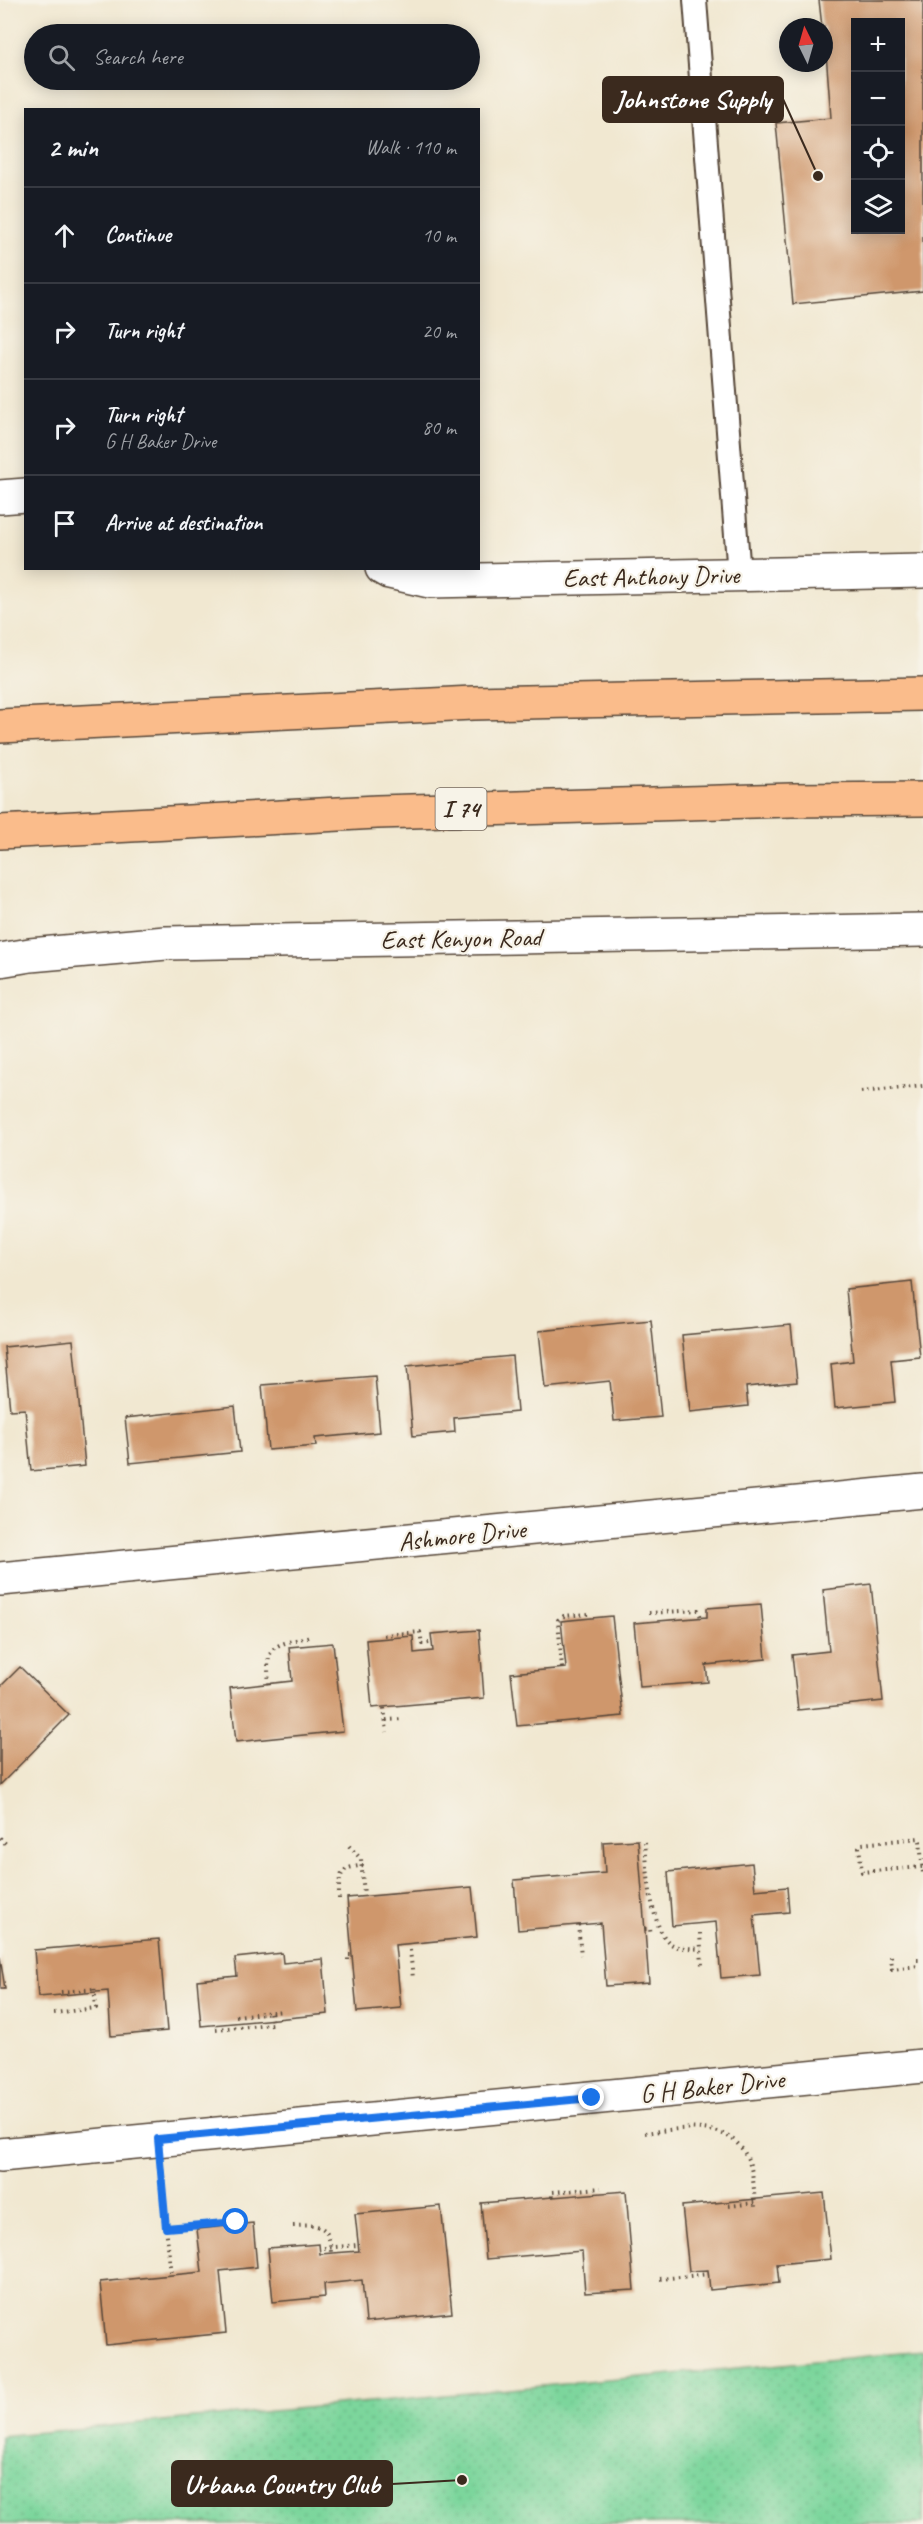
<!DOCTYPE html>
<meta charset="utf-8">
<style>
:root{--surface:#171b24;--page:#20242c;--text:#f1f3f6;--muted:#9ea1a6;--line:#363941}
body{margin:0;font-family:Caveat,sans-serif;background:var(--page);color:var(--text)}
.controls{position:absolute;right:18px;top:18px;display:grid;overflow:hidden;border-radius:0px;box-shadow:0 3px 15px #0003}
.controls button{width:54px;height:54px;display:grid;place-items:center;padding:0;border:0;border-bottom:2px solid var(--line);background:var(--surface);color:var(--text);font:30px sans-serif}
.compass{position:absolute;left:779px;top:18px;width:54px;height:54px;border-radius:50%;background:var(--surface);box-shadow:0 3px 15px #0003;rotate:355deg}
.stop{position:absolute;width:18px;height:18px;margin:-14px;border:4px solid #1a73e8;border-radius:50%;background:#fff}
.stop.end{background:#1a73e8;border-color:#fff;box-shadow:0 2px 6px #0008}
.list{margin:0;padding:0;list-style:none}
h2{display:flex;justify-content:space-between;align-items:center;height:78px;margin:0;padding:0 24px;font-size:26px}
h2 small{font-size:20px;font-weight:400;color:var(--muted)}
.list li{display:grid;grid-template-columns:39px 1fr auto;gap:18px;align-items:center;box-sizing:border-box;height:96px;padding:0 24px;border-top:2px solid var(--line)}
.list b{display:block;font-size:22px;white-space:nowrap}
.list p{margin:0;font-size:20px;white-space:nowrap;color:var(--muted)}
.list em{font-size:20px;font-style:normal;color:var(--muted)}
.icon{flex:none;width:33px;height:33px;fill:none;stroke:currentColor;stroke-width:2;stroke-linecap:round;stroke-linejoin:round}
.map{position:relative;flex:none;width:923px;height:2524px;overflow:hidden}
.search{position:absolute;background:var(--surface);box-shadow:0 3px 15px #0003;left:24px;top:24px;width:456px;height:66px;display:flex;align-items:center;gap:15px;box-sizing:border-box;padding:0 21px;border-radius:33px;color:var(--muted);font-size:22px}
.panel{position:absolute;background:var(--surface);box-shadow:0 3px 15px #0003;left:24px;top:108px;width:456px;height:462px;border-radius:0px}
.map>svg:first-child{display:block}
.grass{fill:url(#grass-dots);stroke:#5c805d;stroke-width:1.5}
.building{fill:#cf976c;fill-rule:evenodd}
.lines{fill:none;stroke-linecap:round;stroke-linejoin:round}
.service-casing{stroke:#564639;stroke-width:26}
.minor-casing{stroke:#564639;stroke-width:36}
.motorway-casing{stroke:#564639;stroke-width:36}
.path{stroke:#564639;stroke-width:4;stroke-dasharray:1.5 4.5;stroke-linecap:butt}
.service{stroke:#fff;stroke-width:22}
.minor{stroke:#fff;stroke-width:33}
.motorway{stroke:#fabc8b;stroke-width:33}
.route{stroke:#1a73e8;stroke-width:8}
.labels{text-anchor:middle;stroke-width:4.5;stroke-linejoin:round;paint-order:stroke}
.shield{fill:#f7f3e8;stroke:#73665b;stroke-width:1.5}
.shield-label{font-size:24px;font-weight:bold;fill:#3b2a1e}
.street-label{font-size:26px;fill:#3b2a1e;stroke:#f7f3e8}
.leader{fill:none;stroke:#3b2a1e;stroke-width:2}
.callout-dot{fill:#3b2a1e;stroke:#f7f3e8;stroke-width:2}
.callout{fill:#3b2a1e;stroke:#3b2a1e;stroke-width:2}
.callout-label{font-size:27px;text-anchor:middle;font-weight:bold;fill:#fff}
</style>
<div class="map">
<svg width="923" height="2524" viewBox="0 0 923 2524">
<defs>
<pattern id="grass-dots" width="8" height="8" patternUnits="userSpaceOnUse" patternTransform="scale(1.5)"><rect width="8" height="8" fill="#7cd69c"/><path d="M2 2h.1M6 6h.1" fill="none" stroke="#6cb886" stroke-width="1.8" stroke-linecap="round"/></pattern>
</defs>
<rect width="100%" height="100%" fill="#f7f3e8"/>
<filter id="ink" filterUnits="userSpaceOnUse"><feTurbulence type="fractalNoise" baseFrequency=".0167" numOctaves="2"/><feDisplacementMap in="SourceGraphic" scale="12" xChannelSelector="R" yChannelSelector="G"/><feConvolveMatrix kernelMatrix="1 2 1 2 8 2 1 2 1" color-interpolation-filters="sRGB"/></filter>
<filter id="wash" filterUnits="userSpaceOnUse"><feTurbulence type="fractalNoise" baseFrequency=".008" numOctaves="4" result="noise"/><feDisplacementMap in="SourceGraphic" scale="24" xChannelSelector="R" yChannelSelector="G"/><feGaussianBlur stdDeviation="1.35" result="paint"/><feColorMatrix in="noise" values="0 0 0 0 0 0 0 0 0 0 0 0 0 0 0 0 0 1.4 0 .05"/><feComposite in="paint" operator="in"/></filter>
<g filter="url(#wash)">
<rect width="100%" height="100%" fill="#f1e8d1"/>
<path class="grass" d="M 923,2351 L 923,2524 L 0,2524 L 0,2436 Z"/>
<g id="blocks">
<g class="building">
<path d="M 819,0 L 923,0 L 923,291 L 793,304 L 776,123 L 831,118 L 824,27 L 822,27 ZM 856,22 L 900,22 L 900,230 L 856,230 Z"/>
<path d="M 912,1282 L 920,1357 L 891,1360 L 895,1402 L 835,1408 L 831,1364 L 853,1361 L 846,1289 Z"/>
<path d="M 651,1320 L 661,1417 L 614,1421 L 610,1381 L 545,1388 L 539,1331 Z"/>
<path d="M 791,1325 L 797,1382 L 746,1387 L 748,1406 L 690,1412 L 682,1335 Z"/>
<path d="M 73,1340 L 85,1466 L 31,1471 L 25,1409 L 10,1410 L 4,1347 Z"/>
<path d="M 512,1356 L 517,1412 L 454,1418 L 455,1432 L 413,1436 L 407,1366 Z"/>
<path d="M 375,1376 L 380,1432 L 315,1438 L 316,1446 L 268,1450 L 262,1385 Z"/>
<path d="M 235,1406 L 240,1452 L 130,1463 L 125,1418 Z"/>
<path d="M 871,1584 L 883,1701 L 798,1710 L 792,1655 L 829,1651 L 823,1590 Z"/>
<path d="M 761,1604 L 766,1659 L 706,1665 L 708,1682 L 640,1687 L 634,1623 L 707,1617 L 707,1608 Z"/>
<path d="M 612,1616 L 623,1716 L 517,1726 L 511,1673 L 566,1668 L 561,1621 Z"/>
<path d="M 479,1630 L 484,1698 L 372,1708 L 366,1640 L 413,1636 L 414,1653 L 433,1651 L 431,1634 Z"/>
<path d="M 333,1643 L 343,1731 L 236,1742 L 230,1688 L 292,1681 L 289,1647 Z"/>
<path d="M 20,1667 L 69,1715 L 0,1785 L 0,1687 Z"/>
<path d="M 638,1840 L 649,1983 L 606,1986 L 601,1923 L 518,1930 L 514,1880 L 605,1873 L 603,1842 Z"/>
<path d="M 752,1863 L 755,1890 L 787,1887 L 789,1912 L 754,1915 L 760,1975 L 721,1978 L 716,1922 L 672,1926 L 668,1872 Z"/>
<path d="M 472,1887 L 477,1937 L 395,1945 L 401,2008 L 357,2012 L 347,1898 Z"/>
<path d="M 159,1939 L 167,2031 L 111,2036 L 108,1991 L 38,1997 L 34,1950 Z"/>
<path d="M 282,1953 L 283,1963 L 323,1959 L 328,2014 L 201,2026 L 197,1980 L 237,1976 L 235,1958 Z"/>
<path d="M 0,1957 L 5,1989 L 0,1989 Z"/>
<path d="M 626,2191 L 634,2290 L 585,2293 L 582,2251 L 486,2259 L 481,2203 Z"/>
<path d="M 824,2193 L 831,2259 L 777,2264 L 779,2283 L 710,2290 L 708,2270 L 689,2271 L 682,2206 Z"/>
<path d="M 441,2206 L 452,2313 L 366,2322 L 362,2280 L 324,2284 L 325,2297 L 273,2302 L 268,2248 L 319,2244 L 320,2254 L 359,2251 L 355,2214 Z"/>
<path d="M 253,2223 L 257,2267 L 220,2271 L 226,2333 L 106,2345 L 100,2282 L 202,2272 L 197,2229 Z"/>
</g>
</g>
</g>
<g filter="url(#ink)">
<use href="#blocks" fill-opacity="0" stroke="#564639" stroke-width="1.5"/>
<g class="lines">
<defs>
<path id="service" d="M 695,0 L 739,575"/>
<g id="minor">
<path d="M 0,497 L 26,495"/>
<path d="M 382,568 L 389,572 L 429,581 L 923,571"/>
<path d="M 0,960 L 30,955 L 166,943 L 923,930"/>
<path d="M 0,1579 L 923,1491"/>
<path d="M 0,2155 L 923,2066"/>
</g>
<g id="motorway">
<path d="M 0,726 L 473,703 L 923,694"/>
<path d="M 0,832 L 377,812 L 792,800 L 923,799"/>
</g>
</defs>
<use href="#service" class="service-casing"/>
<use href="#minor" class="minor-casing"/>
<use href="#motorway" class="motorway-casing"/>
<g class="path">
<path d="M 861,1092 L 923,1086"/>
<path d="M 649,1613 L 698,1610 L 701,1617"/>
<path d="M 384,1635 L 420,1632 L 422,1644 L 430,1643"/>
<path d="M 562,1668 L 558,1620 L 564,1616 L 588,1614"/>
<path d="M 269,1684 C 265,1642 273,1647 310,1636"/>
<path d="M 384,1708 L 387,1732"/>
<path d="M 386,1720 L 403,1719"/>
<path d="M 0,1838 L 7,1845"/>
<path d="M 645,1842 C 647,1865 650,1934 673,1945 C 680,1949 692,1948 701,1949"/>
<path d="M 349,1846 L 361,1859 L 364,1895"/>
<path d="M 922,1867 L 862,1872 L 859,1847 L 862,1844 L 919,1838 L 920,1841 L 923,1873"/>
<path d="M 339,1899 C 339,1886 337,1869 353,1867 C 359,1866 362,1865 367,1868"/>
<path d="M 578,1925 L 581,1955"/>
<path d="M 645,1929 L 650,1929 L 651,1936"/>
<path d="M 700,1933 L 702,1965"/>
<path d="M 410,1950 L 413,1978"/>
<path d="M 891,1956 L 892,1969 L 918,1966"/>
<path d="M 348,1960 L 348,1955 L 352,1955"/>
<path d="M 917,1960 L 923,1960"/>
<path d="M 61,1992 L 95,1989"/>
<path d="M 54,2013 L 96,2008 L 94,1985"/>
<path d="M 236,2016 L 283,2011"/>
<path d="M 216,2029 L 272,2024 L 270,2012"/>
<path d="M 645,2133 C 684,2128 735,2118 750,2165 C 754,2177 754,2194 755,2207"/>
<path d="M 161,2175 L 171,2276"/>
<path d="M 552,2197 L 552,2192 L 601,2188"/>
<path d="M 729,2206 L 755,2203"/>
<path d="M 293,2226 C 320,2225 329,2223 331,2253"/>
<path d="M 166,2228 L 236,2222"/>
<path d="M 324,2248 L 358,2245"/>
<path d="M 660,2279 L 709,2274"/>
</g>
<use href="#service" class="service"/>
<use href="#minor" class="minor"/>
<use href="#motorway" class="motorway"/>
</g>
</g>
<g class="lines" filter="url(#ink)">
<path class="route" d="M 236,2222 L 166,2228 L 158,2139 L 592,2098"/>
</g>
<g class="labels">
<rect class="shield" x="435.5" y="788" width="51" height="42" rx="4.5"/>
<g class="shield-label">
<text x="461" y="817">I 74</text>
</g>
<g class="street-label">
<text transform="translate(651 576) rotate(-1)" y="9">East Anthony Drive</text>
<text transform="translate(461 938) rotate(-1)" y="9">East Kenyon Road</text>
<text transform="translate(462 1535) rotate(-6)" y="9">Ashmore Drive</text>
<text transform="translate(712 2086) rotate(-6)" y="9">G H Baker Drive</text>
</g>
</g>
<path class="leader" d="M818 176L783 99M462 2480L392 2484"/>
<g class="callout-dot">
<circle cx="818" cy="176" r="6"/>
<circle cx="462" cy="2480" r="6"/>
</g>
<g class="callout">
<rect x="603" y="77" width="180" height="45" rx="6"/>
<rect x="172" y="2461" width="220" height="45" rx="6"/>
</g>
<g class="callout-label">
<text x="693" y="108">Johnstone Supply</text>
<text x="282" y="2493">Urbana Country Club</text>
</g>
</svg>
<div class="controls">
<button>+</button>
<button>−</button>
<button><svg class="icon" aria-label="locate" viewBox="0 0 24 24"><circle cx="12" cy="12" r="6"/><path d="M12 2v4M12 18v4M2 12h4M18 12h4"/></svg></button>
<button><svg class="icon" aria-label="layers" viewBox="0 0 24 24"><path d="M12 4l9 5-9 5-9-5zM3 14l9 5 9-5"/></svg></button>
</div>
<svg class="compass" viewBox="-18 -18 36 36"><path d="M0-13l5 13h-10z" fill="#e53935"/><path d="M0 13l5-13h-10z" fill="#9ea1a6"/></svg>
<div class="stop" style="left:236px;top:2222px"></div>
<div class="stop end" style="left:592px;top:2098px"></div>
<div class="search"><svg class="icon" aria-label="search" viewBox="0 0 24 24"><circle cx="10" cy="10" r="6"/><path d="M15 15l6 6"/></svg>Search here</div>
<section class="panel">
<h2>2 min<small>Walk · 110 m</small></h2>
<ul class="list">
<li><svg class="icon" aria-label="ahead" viewBox="0 0 24 24"><path d="M12 20V5M6 11l6-6 6 6"/></svg><div><b>Continue</b></div><em>10 m</em></li>
<li><svg class="icon" aria-label="right" viewBox="0 0 24 24"><path d="M7 20v-9h11M14 6l5 5-5 5"/></svg><div><b>Turn right</b></div><em>20 m</em></li>
<li><svg class="icon" aria-label="right" viewBox="0 0 24 24"><path d="M7 20v-9h11M14 6l5 5-5 5"/></svg><div><b>Turn right</b><p>G H Baker Drive</p></div><em>80 m</em></li>
<li><svg class="icon" aria-label="arrive" viewBox="0 0 24 24"><path d="M6 21V4h12l-3 4 3 4H6"/></svg><div><b>Arrive at destination</b></div></li>
</ul>
</section>
</div>
